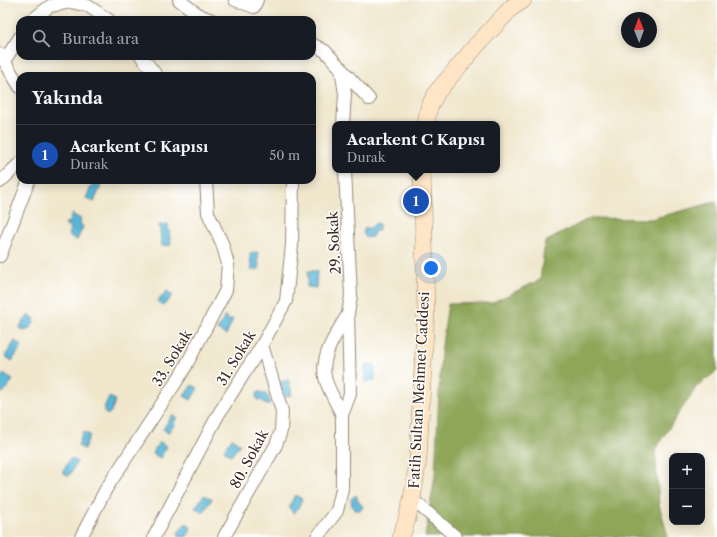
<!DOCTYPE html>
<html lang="tr">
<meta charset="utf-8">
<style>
:root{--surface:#171b24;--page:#242831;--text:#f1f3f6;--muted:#9ea1a6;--line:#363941;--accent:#db2777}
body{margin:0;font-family:"Libre Caslon Text",serif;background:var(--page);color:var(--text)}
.controls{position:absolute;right:12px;bottom:12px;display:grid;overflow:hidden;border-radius:8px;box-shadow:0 2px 10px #0003}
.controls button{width:36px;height:36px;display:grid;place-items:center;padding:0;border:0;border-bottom:1px solid var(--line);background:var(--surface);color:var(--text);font:20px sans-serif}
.compass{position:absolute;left:621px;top:12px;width:36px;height:36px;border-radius:50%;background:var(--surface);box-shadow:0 2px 10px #0003;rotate:359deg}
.you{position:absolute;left:431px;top:268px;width:14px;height:14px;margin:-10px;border:3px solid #fff;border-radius:50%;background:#1a73e8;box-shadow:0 0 0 6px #1a73e833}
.badge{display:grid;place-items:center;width:26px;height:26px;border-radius:50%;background:var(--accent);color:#fff;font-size:13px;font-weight:700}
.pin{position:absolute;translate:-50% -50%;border:2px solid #fff;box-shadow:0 1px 4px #0006}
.popup{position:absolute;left:332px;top:121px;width:168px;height:52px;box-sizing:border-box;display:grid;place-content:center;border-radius:8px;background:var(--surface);filter:drop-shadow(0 1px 3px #0005);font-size:13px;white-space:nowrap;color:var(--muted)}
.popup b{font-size:15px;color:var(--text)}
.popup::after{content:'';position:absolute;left:50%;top:100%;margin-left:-8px;border:8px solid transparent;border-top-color:var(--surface)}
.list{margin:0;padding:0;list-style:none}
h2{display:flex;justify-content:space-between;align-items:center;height:52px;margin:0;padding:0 16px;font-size:17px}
h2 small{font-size:13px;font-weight:400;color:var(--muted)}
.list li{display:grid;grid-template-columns:26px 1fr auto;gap:12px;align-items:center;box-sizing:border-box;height:60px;padding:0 16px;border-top:1px solid var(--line)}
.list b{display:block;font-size:15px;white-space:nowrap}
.list p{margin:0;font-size:13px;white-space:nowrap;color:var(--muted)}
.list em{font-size:13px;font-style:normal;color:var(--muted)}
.icon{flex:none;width:22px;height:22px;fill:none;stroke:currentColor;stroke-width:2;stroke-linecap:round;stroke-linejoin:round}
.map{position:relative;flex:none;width:717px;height:537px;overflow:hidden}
.search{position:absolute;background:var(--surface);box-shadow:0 2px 10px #0003;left:16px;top:16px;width:300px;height:44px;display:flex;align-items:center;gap:10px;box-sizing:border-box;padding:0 14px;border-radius:12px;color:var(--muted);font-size:15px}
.panel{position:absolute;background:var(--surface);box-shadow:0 2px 10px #0003;left:16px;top:72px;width:300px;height:112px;border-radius:12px}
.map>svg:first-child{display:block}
.forest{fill:#8da659;stroke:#64683c}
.water{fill:#59b5d7;stroke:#4a707a}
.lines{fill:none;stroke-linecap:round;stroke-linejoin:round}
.minor-casing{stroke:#968876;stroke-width:14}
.secondary-casing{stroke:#968876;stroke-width:18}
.minor{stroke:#fff;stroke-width:12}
.secondary{stroke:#fee5c5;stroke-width:17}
.labels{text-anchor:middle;stroke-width:3;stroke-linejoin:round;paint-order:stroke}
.street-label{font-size:14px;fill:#3b2a1e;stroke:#fff}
</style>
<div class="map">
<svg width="717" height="537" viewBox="0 0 717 537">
<rect width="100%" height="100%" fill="#fff"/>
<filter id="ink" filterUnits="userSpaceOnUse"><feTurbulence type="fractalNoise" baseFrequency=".025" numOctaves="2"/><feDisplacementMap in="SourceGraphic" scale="8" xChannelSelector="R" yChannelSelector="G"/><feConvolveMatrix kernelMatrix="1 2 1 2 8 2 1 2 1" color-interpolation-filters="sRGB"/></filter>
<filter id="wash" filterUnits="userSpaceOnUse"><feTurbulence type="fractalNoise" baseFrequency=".012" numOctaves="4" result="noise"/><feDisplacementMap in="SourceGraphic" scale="16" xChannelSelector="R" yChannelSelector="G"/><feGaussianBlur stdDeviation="0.9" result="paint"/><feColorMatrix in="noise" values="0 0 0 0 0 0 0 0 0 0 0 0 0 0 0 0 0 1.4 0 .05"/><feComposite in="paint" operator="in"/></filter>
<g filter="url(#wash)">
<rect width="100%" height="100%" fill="#f0e7cd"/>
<path class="forest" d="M 715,202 L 717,203 L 717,371 L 697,386 L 655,449 L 659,504 L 668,537 L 425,537 L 435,476 L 441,351 L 448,304 L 491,303 L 540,280 L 545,242 L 590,218 L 651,219 Z"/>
<g class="water">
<path d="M 93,183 L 101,186 L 94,202 L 86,198 Z"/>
<path d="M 72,214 L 81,219 L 80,223 L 83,227 L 77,240 L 68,235 L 71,226 L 70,225 L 67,226 L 65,223 L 69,222 Z"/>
<path d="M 377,223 L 379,224 L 379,230 L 374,232 L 372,237 L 366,238 L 363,233 L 365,228 L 370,228 L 374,224 Z"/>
<path d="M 168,224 L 171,245 L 162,246 L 159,225 Z"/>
<path d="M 258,252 L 259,269 L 251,270 L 250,253 Z"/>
<path d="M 308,271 L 317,271 L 316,288 L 307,287 Z"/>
<path d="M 167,291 L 173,295 L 163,306 L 158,301 Z"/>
<path d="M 29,315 L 34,318 L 34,323 L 28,330 L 22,331 L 20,326 Z"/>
<path d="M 225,316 L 229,320 L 233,319 L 226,335 L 217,330 Z"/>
<path d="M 15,341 L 22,346 L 12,361 L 5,356 Z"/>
<path d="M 365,365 L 375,365 L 375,381 L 365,382 Z"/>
<path d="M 4,374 L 13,380 L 3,393 L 0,391 L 0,379 Z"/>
<path d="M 289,380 L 292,395 L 283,397 L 280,382 Z"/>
<path d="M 192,385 L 198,388 L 191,400 L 184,396 Z"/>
<path d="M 258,392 C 266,392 271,397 269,405 L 266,405 L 262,400 L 258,400 L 256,396 Z"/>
<path d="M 109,397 L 114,399 L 115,401 L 111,412 L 107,415 L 104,412 L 105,405 Z"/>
<path d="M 172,415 L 177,418 L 174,422 L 175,426 L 171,428 L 168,433 L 163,429 Z"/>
<path d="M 83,432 L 90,435 L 84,449 L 78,446 Z"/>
<path d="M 232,438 L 240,444 L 231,456 L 224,450 Z"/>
<path d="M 160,442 L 167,447 L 160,458 L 152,453 Z"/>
<path d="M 71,458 L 77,462 L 69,476 L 62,472 Z"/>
<path d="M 204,495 L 212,499 L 203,513 L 195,508 Z"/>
<path d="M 295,495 L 302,499 L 297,510 L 293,513 L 289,507 Z"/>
<path d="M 354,496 L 357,496 L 358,501 L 363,506 L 361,510 L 355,510 L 352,506 L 351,499 Z"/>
<path d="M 185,524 L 188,524 L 191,528 L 188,535 L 186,537 L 179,537 L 178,533 Z"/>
</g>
</g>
<g filter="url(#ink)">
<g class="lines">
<defs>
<g id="minor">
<path d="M 179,0 L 199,15 L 212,20"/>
<path d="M 235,0 L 254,7 L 257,0"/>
<path d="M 32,20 L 50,6 L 71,2 L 88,6 L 109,20"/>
<path d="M 312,44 L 325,51 L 369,99"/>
<path d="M 0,54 L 20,87"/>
<path d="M 141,56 L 157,76"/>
<path d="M 4,61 L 20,37"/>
<path d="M 341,68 L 345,94 L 343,124"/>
<path d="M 0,182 L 20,163"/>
<path d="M 0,256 L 29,180"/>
<path d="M 342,415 C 337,404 330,393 326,381 C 318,358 337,333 348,314"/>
<path d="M 412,499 L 456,537"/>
<path d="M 81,537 L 106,489 L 182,373 L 226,290 L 228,264 L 222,243 L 208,213 L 206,180"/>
<path d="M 154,537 L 218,415 L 262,345 L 286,301 L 292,245 L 293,180"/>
<path d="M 224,537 L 276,445 L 281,431 L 282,411 L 262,345"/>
<path d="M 317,537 L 337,511 L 342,489 L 342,415 L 350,394 L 348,314 L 351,296 L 345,170"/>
</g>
<g id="secondary">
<path d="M 426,124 L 429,107 L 437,92 L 475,47 L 511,8 L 523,0"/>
<path d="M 401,537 L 407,519 L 412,499 L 418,459 L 426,310 L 422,170"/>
</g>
</defs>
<use href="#minor" class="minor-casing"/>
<use href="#secondary" class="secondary-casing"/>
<use href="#minor" class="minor"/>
<use href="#secondary" class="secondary"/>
</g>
</g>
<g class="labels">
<g class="street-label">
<text transform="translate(334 243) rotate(-93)" y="5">29. Sokak</text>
<text transform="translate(172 358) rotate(-59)" y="5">33. Sokak</text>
<text transform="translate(236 358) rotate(-59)" y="5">31. Sokak</text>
<text transform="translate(419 390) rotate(-87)" y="5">Fatih Sultan Mehmet Caddesi</text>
<text transform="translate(249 459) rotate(-62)" y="5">80. Sokak</text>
</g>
</g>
</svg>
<div class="controls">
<button>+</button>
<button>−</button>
</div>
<svg class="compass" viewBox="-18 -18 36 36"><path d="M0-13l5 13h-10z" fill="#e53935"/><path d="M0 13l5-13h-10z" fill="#9ea1a6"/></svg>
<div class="you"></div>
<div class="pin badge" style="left:416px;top:201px;background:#1a4fb4">1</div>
<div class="popup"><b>Acarkent C Kapısı</b>Durak</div>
<div class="search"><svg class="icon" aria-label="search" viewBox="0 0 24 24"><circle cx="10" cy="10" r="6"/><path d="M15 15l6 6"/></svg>Burada ara</div>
<section class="panel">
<h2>Yakında<small></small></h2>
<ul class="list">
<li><span class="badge" style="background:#1a4fb4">1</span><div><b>Acarkent C Kapısı</b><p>Durak</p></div><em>50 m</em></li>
</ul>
</section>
</div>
